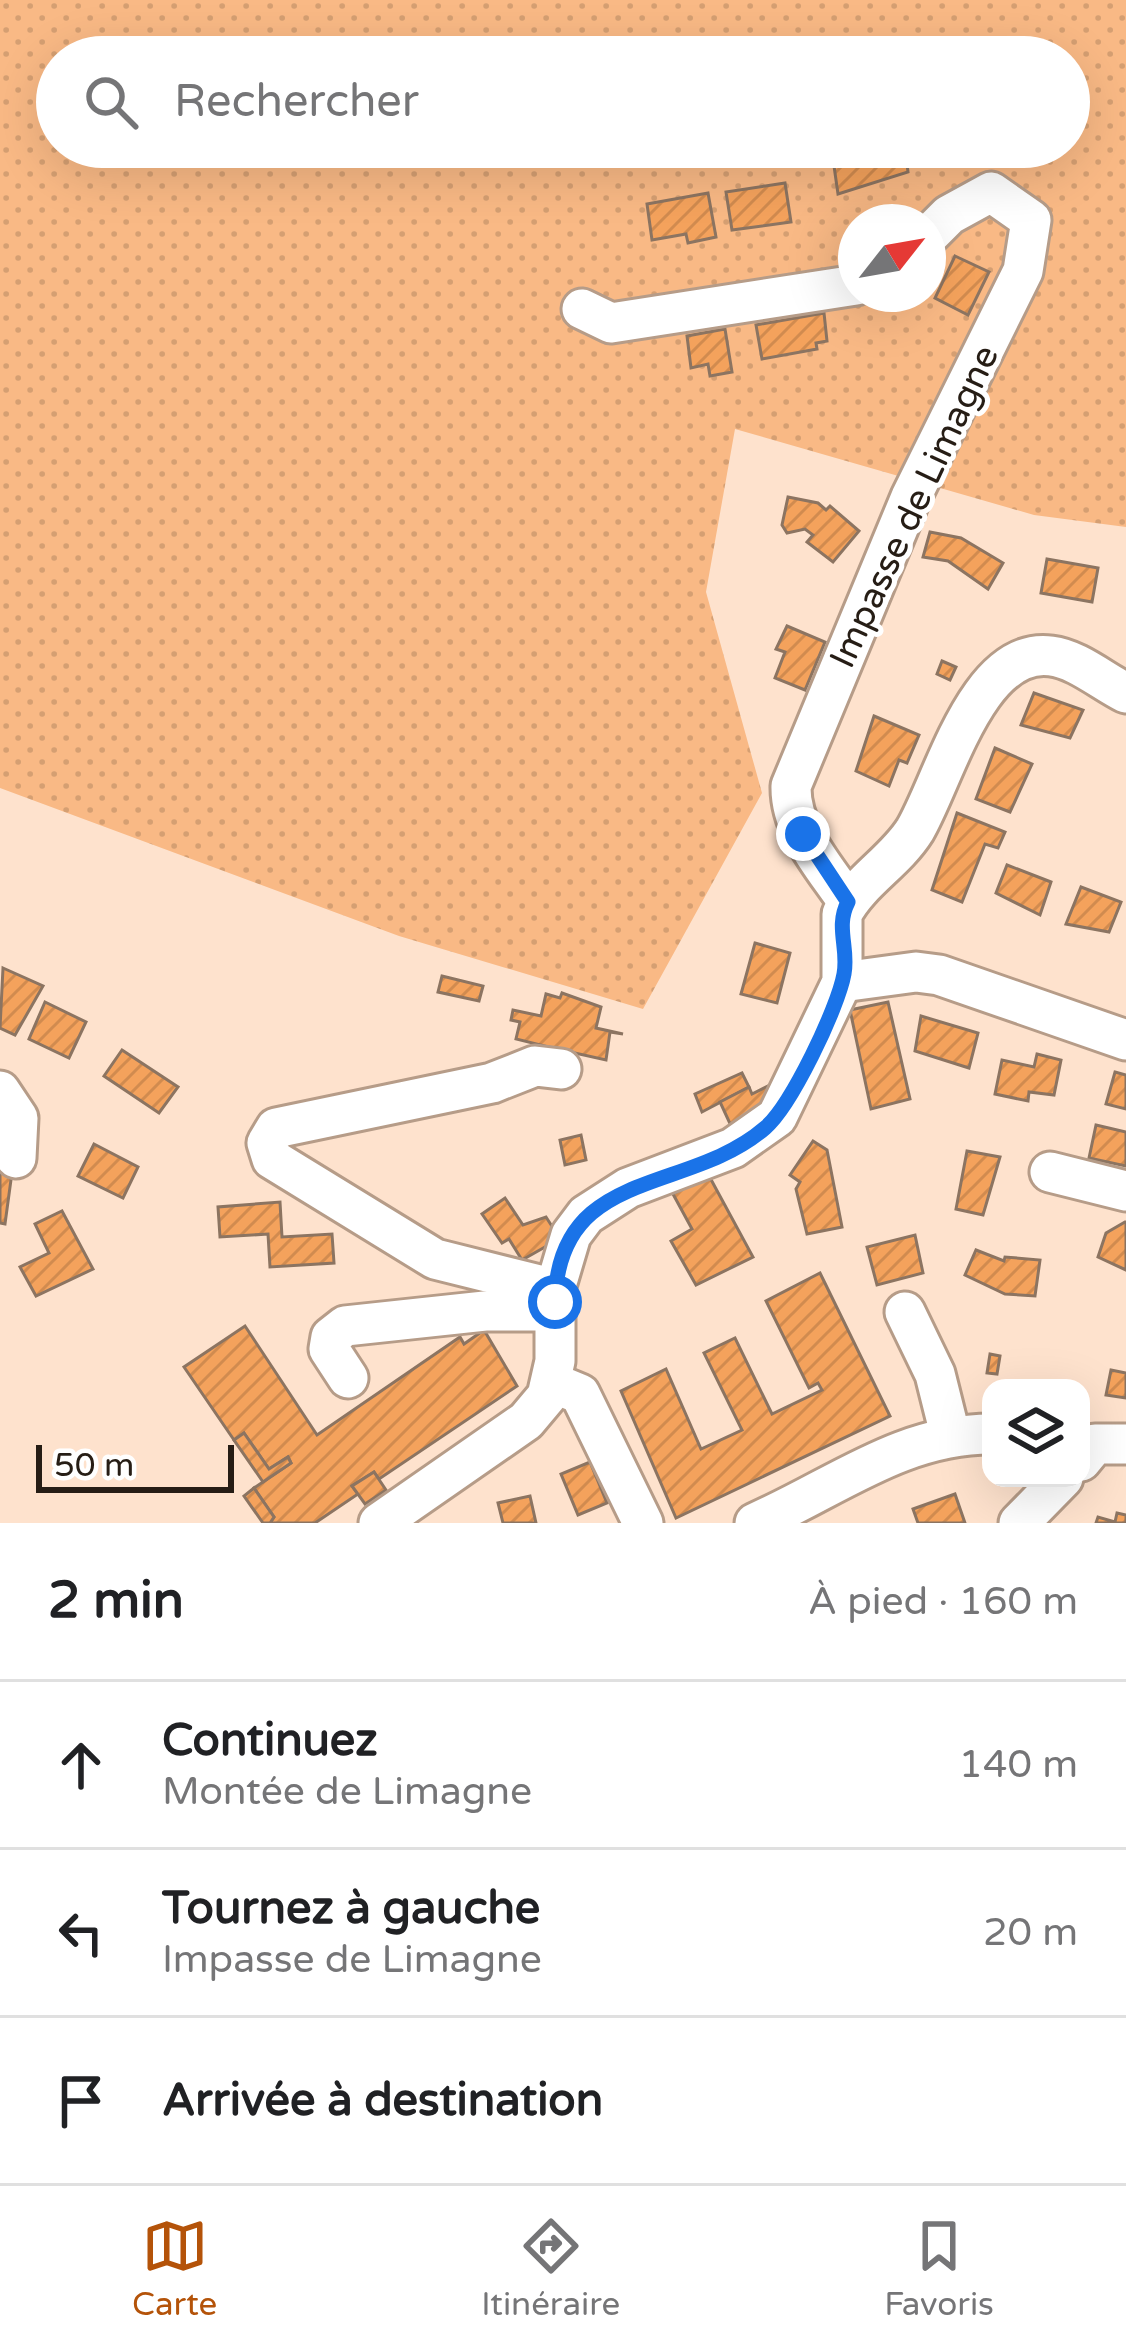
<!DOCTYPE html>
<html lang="fr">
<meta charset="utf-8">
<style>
:root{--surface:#fff;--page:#f6f6f6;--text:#202124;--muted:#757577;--line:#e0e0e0;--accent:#b45309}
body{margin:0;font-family:"Varela Round",sans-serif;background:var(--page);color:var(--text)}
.controls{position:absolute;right:36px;bottom:36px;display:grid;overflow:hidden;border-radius:24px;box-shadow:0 12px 48px #0002}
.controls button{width:108px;height:108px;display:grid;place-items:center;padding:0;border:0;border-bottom:3px solid var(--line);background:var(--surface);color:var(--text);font:60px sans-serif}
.compass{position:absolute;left:838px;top:204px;width:108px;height:108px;border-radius:50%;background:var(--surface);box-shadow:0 12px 48px #0002;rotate:59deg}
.scale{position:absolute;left:36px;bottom:30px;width:198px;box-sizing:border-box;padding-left:12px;border:6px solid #261d15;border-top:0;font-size:33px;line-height:42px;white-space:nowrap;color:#261d15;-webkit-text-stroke:9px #fff;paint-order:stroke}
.stop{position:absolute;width:36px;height:36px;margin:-27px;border:9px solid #1a73e8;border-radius:50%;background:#fff}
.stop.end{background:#1a73e8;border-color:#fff;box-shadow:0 3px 12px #0008}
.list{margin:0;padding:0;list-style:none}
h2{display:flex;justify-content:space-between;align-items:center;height:156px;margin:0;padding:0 48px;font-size:51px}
h2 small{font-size:39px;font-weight:400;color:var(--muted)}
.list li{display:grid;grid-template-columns:78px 1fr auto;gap:36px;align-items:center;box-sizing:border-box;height:168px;padding:0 48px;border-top:3px solid var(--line)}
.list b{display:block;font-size:45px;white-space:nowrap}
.list p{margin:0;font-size:39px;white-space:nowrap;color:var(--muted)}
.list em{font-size:39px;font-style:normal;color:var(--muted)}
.icon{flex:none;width:66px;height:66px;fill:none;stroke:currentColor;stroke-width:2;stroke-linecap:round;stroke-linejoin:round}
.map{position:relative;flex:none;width:1126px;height:1523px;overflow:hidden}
.search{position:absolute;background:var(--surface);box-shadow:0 12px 48px #0002;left:36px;right:36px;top:36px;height:132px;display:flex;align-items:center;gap:30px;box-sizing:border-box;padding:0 42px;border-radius:66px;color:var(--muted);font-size:45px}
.sheet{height:660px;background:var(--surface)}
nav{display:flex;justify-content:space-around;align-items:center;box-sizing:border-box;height:168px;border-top:3px solid var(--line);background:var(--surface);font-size:33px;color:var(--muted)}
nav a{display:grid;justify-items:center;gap:6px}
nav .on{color:var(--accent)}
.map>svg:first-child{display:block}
.green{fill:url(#green-dots);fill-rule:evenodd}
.building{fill:url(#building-hatch);stroke:#8c7461;stroke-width:3}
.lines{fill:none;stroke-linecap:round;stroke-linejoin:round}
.minor-casing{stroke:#b69c88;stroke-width:45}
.minor{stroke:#fff;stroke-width:39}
.route{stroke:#1a73e8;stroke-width:15}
.labels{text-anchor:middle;stroke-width:10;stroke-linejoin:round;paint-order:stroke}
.street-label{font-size:36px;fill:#261d15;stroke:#fff}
</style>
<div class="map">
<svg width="1126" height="1523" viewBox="0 0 1126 1523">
<defs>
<pattern id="green-dots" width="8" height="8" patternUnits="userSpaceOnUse" patternTransform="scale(3)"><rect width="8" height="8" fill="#f9b985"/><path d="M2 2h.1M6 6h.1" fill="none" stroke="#d59f72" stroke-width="1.8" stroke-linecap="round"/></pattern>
<pattern id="building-hatch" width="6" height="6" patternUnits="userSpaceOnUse" patternTransform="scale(3)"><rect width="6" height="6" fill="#f4a25c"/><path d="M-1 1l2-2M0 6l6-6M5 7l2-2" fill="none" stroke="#d18b4f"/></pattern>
</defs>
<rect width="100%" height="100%" fill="#fee2cd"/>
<path class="green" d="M 0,0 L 1126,0 L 1126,527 L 1034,515 L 735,429 L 706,592 L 762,793 L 643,1009 L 399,936 L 0,788 ZM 57,57 L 1069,57 L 1069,147 L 57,147 ZM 856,222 L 928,222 L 928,294 L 856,294 Z"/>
<g class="building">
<path d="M 905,148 L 908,172 L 838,194 L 833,159 Z"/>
<path d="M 785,183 L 791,222 L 732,230 L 726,192 Z"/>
<path d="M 708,193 L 716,237 L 688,243 L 686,234 L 652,240 L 647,204 Z"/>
<path d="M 955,256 L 989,272 L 968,315 L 935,298 Z"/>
<path d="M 824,313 L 827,341 L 816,343 L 817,349 L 762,359 L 756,325 Z"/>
<path d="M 725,329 L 732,372 L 710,376 L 708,364 L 691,368 L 687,336 Z"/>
<path d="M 788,497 L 818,503 L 826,510 L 830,506 L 859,531 L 833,562 L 807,542 L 813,535 L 805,529 L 787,533 L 782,525 Z"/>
<path d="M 930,532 L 961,538 L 1003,563 L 988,589 L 948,561 L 923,557 Z"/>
<path d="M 1047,559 L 1098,568 L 1092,602 L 1041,593 Z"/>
<path d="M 787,626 L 825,642 L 805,690 L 775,678 L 785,652 L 776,649 Z"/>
<path d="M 942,661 L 956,667 L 950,680 L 937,674 Z"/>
<path d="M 1034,693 L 1083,710 L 1070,738 L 1021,725 Z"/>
<path d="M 874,716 L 919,735 L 907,763 L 899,760 L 889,786 L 856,771 Z"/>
<path d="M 995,748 L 1032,764 L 1010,812 L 976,799 Z"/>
<path d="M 957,813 L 1005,832 L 998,848 L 985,844 L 962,902 L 932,890 Z"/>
<path d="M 1007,865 L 1051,882 L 1040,915 L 996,893 Z"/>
<path d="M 1081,887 L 1121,902 L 1109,932 L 1066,924 Z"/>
<path d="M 755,943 L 790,953 L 777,1003 L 741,994 Z"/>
<path d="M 3,968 L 43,986 L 15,1035 L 0,1028 Z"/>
<path d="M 442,976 L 483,986 L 479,1001 L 438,992 Z"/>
<path d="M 562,993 L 601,1007 L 596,1028 L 623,1034 L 610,1032 L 606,1060 L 575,1053 L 572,1067 L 546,1060 L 549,1047 L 516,1039 L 520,1022 L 511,1020 L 513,1010 L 541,1016 L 546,994 L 560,998 Z"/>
<path d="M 45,1002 L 86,1022 L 69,1058 L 29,1039 Z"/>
<path d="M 888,1002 L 910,1099 L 871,1109 L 850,1010 Z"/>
<path d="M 921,1016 L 978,1033 L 969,1068 L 915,1051 Z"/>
<path d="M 122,1050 L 178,1087 L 159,1113 L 104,1076 Z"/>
<path d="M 1037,1054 L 1061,1060 L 1054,1095 L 1029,1092 L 1028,1101 L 995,1094 L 1002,1060 L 1034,1067 Z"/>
<path d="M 1115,1072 L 1126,1075 L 1126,1109 L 1106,1104 Z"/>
<path d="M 742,1073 L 749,1087 L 702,1112 L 695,1094 Z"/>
<path d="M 768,1086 L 775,1100 L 732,1128 L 720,1102 L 749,1087 L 752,1094 Z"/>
<path d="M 1096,1125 L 1126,1132 L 1126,1166 L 1089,1158 Z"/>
<path d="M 581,1135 L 586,1160 L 565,1165 L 560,1140 Z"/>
<path d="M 813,1141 L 827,1150 L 842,1227 L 807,1234 L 796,1189 L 800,1182 L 790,1175 Z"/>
<path d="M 94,1144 L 138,1167 L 123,1198 L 78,1176 Z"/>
<path d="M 967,1151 L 1000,1157 L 983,1215 L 956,1209 Z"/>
<path d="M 0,1162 L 13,1165 L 5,1224 L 0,1223 Z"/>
<path d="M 708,1174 L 753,1257 L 696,1285 L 671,1241 L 692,1229 L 673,1194 Z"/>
<path d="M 505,1198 L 523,1225 L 546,1217 L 555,1231 L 552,1243 L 522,1260 L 509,1239 L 502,1243 L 482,1214 Z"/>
<path d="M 280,1202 L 282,1237 L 332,1234 L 334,1263 L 270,1267 L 268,1234 L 220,1237 L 218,1207 Z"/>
<path d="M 62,1211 L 93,1269 L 36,1296 L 20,1267 L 49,1253 L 35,1224 Z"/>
<path d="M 1125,1222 L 1126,1222 L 1126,1270 L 1098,1257 L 1106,1233 Z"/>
<path d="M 915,1235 L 923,1273 L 877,1285 L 867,1247 Z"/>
<path d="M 976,1250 L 1004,1261 L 1005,1257 L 1040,1260 L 1035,1296 L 1005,1294 L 965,1275 Z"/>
<path d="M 820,1273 L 890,1416 L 676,1518 L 621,1391 L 666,1369 L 701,1449 L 742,1430 L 704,1353 L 735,1338 L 772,1414 L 822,1390 L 818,1383 L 809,1388 L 766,1301 Z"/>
<path d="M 245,1326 L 317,1435 L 460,1337 L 464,1344 L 484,1330 L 517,1386 L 379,1479 L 374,1472 L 352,1486 L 358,1494 L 315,1523 L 270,1523 L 274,1517 L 254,1488 L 291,1463 L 288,1457 L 269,1469 L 244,1433 L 234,1440 L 184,1367 Z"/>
<path d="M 990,1354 L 1000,1356 L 997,1374 L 987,1373 Z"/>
<path d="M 1111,1370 L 1126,1373 L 1126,1398 L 1106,1395 Z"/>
<path d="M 244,1433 L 269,1469 L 288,1457 L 291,1463 L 263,1482 L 234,1440 Z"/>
<path d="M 590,1462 L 607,1503 L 578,1515 L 561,1474 Z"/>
<path d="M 374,1472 L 386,1490 L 365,1504 L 352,1486 Z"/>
<path d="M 254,1488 L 274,1517 L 270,1523 L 263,1523 L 244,1496 Z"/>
<path d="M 955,1494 L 965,1523 L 918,1523 L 913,1509 Z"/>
<path d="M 530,1496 L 536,1523 L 503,1523 L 498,1503 Z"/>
<path d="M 1117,1513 L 1126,1515 L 1126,1523 L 1096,1523 L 1098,1517 L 1115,1522 Z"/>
</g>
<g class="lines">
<defs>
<g id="minor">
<path d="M 582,309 L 611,323 L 856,285"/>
<path d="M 848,902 C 824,866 790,830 791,786 L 911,497 L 1023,271 L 1031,220 L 991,192 L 949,215 L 928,236"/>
<path d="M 842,982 L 916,972 L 939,975 L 1126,1040"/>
<path d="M 0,1091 L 18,1118 L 16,1158"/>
<path d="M 1050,1172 L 1126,1191"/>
<path d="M 555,1289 L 435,1259 L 272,1159 L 267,1143 L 276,1128 L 492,1083 L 535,1066 L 561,1069"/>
<path d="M 905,1312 L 935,1374 L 950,1434"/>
<path d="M 348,1378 L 329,1349 L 331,1337 L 345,1326 L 485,1311 L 555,1311"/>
<path d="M 551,1382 L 580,1394 L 643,1523"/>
<path d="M 1081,1461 L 1095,1444 L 1126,1444"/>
<path d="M 379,1523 L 526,1421 L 547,1396 L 555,1361 L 555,1289 L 571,1235 L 586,1215 L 628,1188 L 733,1148 L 777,1117 L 842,982 L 842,914 C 859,881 895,862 915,830 C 944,781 977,646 1051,656 C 1077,659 1102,681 1126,693"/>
<path d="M 755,1523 C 835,1488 901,1434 991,1434"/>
<path d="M 1019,1523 L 1063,1478"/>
</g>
</defs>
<use href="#minor" class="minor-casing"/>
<use href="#minor" class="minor"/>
</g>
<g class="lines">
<path class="route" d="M 555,1302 C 558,1166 688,1195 765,1128 C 791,1106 838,1008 844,974 C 849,948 835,927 848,902 L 803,834"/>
</g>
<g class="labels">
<g class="street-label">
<text transform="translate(913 506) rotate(-65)" y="13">Impasse de Limagne</text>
</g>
</g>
</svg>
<div class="controls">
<button><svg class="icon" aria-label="layers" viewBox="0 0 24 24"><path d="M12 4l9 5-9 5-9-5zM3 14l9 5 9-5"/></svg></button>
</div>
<svg class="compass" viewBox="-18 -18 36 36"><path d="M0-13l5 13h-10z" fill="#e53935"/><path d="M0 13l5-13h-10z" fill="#757577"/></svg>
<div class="scale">50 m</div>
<div class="stop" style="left:555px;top:1302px"></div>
<div class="stop end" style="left:803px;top:834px"></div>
<div class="search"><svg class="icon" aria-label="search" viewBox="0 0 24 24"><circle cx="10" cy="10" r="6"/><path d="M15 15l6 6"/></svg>Rechercher</div>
</div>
<section class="sheet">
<h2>2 min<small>À pied · 160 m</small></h2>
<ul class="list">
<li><svg class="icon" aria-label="ahead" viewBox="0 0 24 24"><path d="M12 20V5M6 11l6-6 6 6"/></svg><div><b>Continuez</b><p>Montée de Limagne</p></div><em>140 m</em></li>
<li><svg class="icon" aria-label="left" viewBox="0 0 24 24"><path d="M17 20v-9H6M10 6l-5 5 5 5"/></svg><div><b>Tournez à gauche</b><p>Impasse de Limagne</p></div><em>20 m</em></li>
<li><svg class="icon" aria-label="arrive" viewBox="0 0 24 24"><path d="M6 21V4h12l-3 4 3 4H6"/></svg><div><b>Arrivée à destination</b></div></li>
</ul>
</section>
<nav>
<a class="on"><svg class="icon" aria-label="map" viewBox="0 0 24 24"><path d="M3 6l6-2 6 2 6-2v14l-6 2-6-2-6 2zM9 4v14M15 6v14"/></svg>Carte</a>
<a><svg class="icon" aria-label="directions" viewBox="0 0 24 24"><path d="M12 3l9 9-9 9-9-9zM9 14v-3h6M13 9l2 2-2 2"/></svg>Itinéraire</a>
<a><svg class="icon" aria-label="saved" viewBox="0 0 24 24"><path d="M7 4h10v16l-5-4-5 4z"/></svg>Favoris</a>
</nav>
